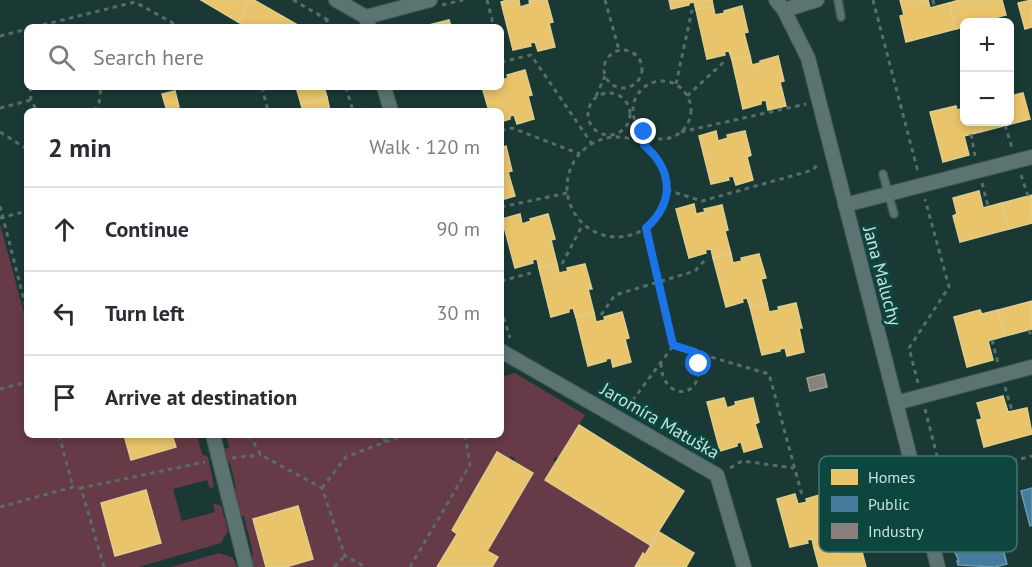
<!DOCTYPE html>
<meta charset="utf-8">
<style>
:root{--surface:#fff;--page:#f2f2f3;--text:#2b2b33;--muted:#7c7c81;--line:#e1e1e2}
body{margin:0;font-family:"PT Sans",sans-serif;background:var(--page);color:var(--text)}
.controls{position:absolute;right:18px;top:18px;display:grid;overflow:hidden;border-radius:9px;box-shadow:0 3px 9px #0003}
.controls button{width:54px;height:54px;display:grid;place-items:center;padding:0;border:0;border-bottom:2px solid var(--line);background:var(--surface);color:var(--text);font:30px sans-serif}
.stop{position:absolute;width:18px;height:18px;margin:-14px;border:4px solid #1a73e8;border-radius:50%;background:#fff}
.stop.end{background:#1a73e8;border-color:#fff;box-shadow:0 2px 6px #0008}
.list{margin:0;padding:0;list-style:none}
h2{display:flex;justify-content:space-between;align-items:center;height:78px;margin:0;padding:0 24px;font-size:26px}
h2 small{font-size:20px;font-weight:400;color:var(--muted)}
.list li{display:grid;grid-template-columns:39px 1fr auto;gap:18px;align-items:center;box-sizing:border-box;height:84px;padding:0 24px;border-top:2px solid var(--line)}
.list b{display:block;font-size:22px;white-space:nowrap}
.list em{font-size:20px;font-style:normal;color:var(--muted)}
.icon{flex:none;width:33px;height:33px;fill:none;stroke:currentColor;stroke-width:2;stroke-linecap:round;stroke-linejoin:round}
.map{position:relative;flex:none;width:1032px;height:567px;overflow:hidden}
.search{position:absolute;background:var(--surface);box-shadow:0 3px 9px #0003;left:24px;top:24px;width:480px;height:66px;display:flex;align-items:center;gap:15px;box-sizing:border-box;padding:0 21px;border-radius:9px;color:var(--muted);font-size:22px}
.panel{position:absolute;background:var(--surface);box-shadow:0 3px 9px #0003;left:24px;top:108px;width:480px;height:330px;border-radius:9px}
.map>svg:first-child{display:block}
.green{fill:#663a46}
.homes{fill:#e9c46a;stroke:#dece8d;stroke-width:1.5}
.public{fill:#457b9d;stroke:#6b9ab1;stroke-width:1.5}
.industry{fill:#8a817c;stroke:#9b9f9a;stroke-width:1.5}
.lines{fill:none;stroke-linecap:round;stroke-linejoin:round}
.lane-casing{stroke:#3e5753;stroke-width:10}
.street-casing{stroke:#3e5753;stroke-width:16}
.path{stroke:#566d6a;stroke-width:3;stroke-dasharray:4.5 4.5;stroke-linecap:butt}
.lane{stroke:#5b7471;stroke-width:7}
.street{stroke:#5b7471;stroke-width:14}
.route{stroke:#1a73e8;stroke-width:8}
.labels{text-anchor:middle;stroke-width:6;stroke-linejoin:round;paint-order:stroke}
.street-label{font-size:18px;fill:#c3e4df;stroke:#0d463f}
.key{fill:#0d463f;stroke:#44756f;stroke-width:1.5}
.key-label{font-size:16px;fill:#c3e4df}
</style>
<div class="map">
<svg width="1032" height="567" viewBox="0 0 1032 567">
<rect width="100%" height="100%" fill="#1a3935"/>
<g class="green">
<path d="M 0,224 L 27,324 L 27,435 L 197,435 L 202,454 L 208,457 L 214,486 L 210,489 L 207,480 L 173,489 L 182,521 L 215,512 L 213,503 L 221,506 L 228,531 L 221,543 L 139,567 L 0,567 Z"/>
<path d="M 515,373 L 585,415 L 558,458 L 555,457 L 553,460 L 556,462 L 545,480 L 650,545 L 645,555 L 642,553 L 634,567 L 491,567 L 497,556 L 487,551 L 515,459 L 511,456 L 509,459 L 497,452 L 451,530 L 456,533 L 437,567 L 252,567 L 250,558 L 253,554 L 244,516 L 238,515 L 232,492 L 236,488 L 230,463 L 224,462 L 223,449 L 229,448 L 226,435 L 501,435 L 501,377 Z"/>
<path d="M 219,553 L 233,558 L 237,567 L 171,567 Z"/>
</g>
<g class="homes">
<path d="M 201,0 L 250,0 L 238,22 Z"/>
<path d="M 250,0 L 254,0 L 296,24 L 294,27 L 247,27 L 238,22 Z"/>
<path d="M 507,0 L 519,0 L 520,7 L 530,4 L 529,1 L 534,0 L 547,0 L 553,22 L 549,23 L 555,47 L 538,51 L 535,42 L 530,43 L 531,46 L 513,50 L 501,2 Z"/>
<path d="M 669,0 L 712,0 L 713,6 L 696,10 L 694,2 L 689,3 L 689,5 L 671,9 Z"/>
<path d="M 900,0 L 928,0 L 930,8 L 949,3 L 956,29 L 906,42 L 900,16 L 904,15 Z"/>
<path d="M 959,0 L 1002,0 L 1006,15 L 979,22 L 964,22 L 964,27 L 956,29 L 949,3 Z"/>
<path d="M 1032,0 L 1032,27 L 1025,29 L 1018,3 Z"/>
<path d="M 713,6 L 715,15 L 725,13 L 724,11 L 742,6 L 748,32 L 744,33 L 750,56 L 732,60 L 729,51 L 724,52 L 725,55 L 707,59 L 696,10 Z"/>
<path d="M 449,20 L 451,27 L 421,27 Z"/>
<path d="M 750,56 L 752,65 L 760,63 L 760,61 L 778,56 L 784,81 L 780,82 L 786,106 L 768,110 L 766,100 L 761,101 L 761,104 L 743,109 L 732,60 Z"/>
<path d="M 525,70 L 532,95 L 528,96 L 534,119 L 517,124 L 514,115 L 510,116 L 510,119 L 501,122 L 501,111 L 489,111 L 482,87 L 501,87 L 501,80 L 508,78 L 507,75 Z"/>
<path d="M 296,87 L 324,87 L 327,97 L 301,104 Z"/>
<path d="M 175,91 L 179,107 L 167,111 L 162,94 Z"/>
<path d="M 1023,93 L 1030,119 L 980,132 L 978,122 L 1010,122 L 1010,96 Z"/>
<path d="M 327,97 L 330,111 L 303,111 L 301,104 Z"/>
<path d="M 956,106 L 957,110 L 964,108 L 964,122 L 978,122 L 980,132 L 964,136 L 969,155 L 943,162 L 930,112 Z"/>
<path d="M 716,131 L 718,141 L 728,138 L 727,135 L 745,131 L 751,155 L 747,157 L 753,180 L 736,185 L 733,176 L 728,177 L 729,180 L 711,184 L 699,136 Z"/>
<path d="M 506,146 L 512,171 L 508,172 L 515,196 L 501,200 L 501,148 Z"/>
<path d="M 979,191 L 983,208 L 1002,203 L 1009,229 L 960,242 L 953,216 L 957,214 L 953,198 Z"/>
<path d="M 1032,195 L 1032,223 L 1009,229 L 1002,203 Z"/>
<path d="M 694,204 L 696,214 L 705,212 L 704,209 L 722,205 L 728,230 L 725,231 L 731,254 L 713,258 L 711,249 L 705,250 L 706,253 L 689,258 L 676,209 Z"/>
<path d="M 520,214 L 522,224 L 531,221 L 530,219 L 548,214 L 555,239 L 551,240 L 557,264 L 539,268 L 537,259 L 532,260 L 533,263 L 515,268 L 502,219 Z"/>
<path d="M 731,254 L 733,263 L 742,261 L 741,258 L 759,254 L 766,278 L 761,279 L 767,303 L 750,307 L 747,298 L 742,299 L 743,302 L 726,307 L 713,258 Z"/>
<path d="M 557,264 L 559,273 L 568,271 L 567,268 L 585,264 L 592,289 L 588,289 L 594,313 L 576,317 L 573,308 L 569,309 L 569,312 L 551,317 L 539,268 Z"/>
<path d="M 1032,301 L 1032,329 L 1005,336 L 998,310 Z"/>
<path d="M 767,303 L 769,312 L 779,310 L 778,307 L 796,303 L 802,328 L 799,328 L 804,352 L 787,356 L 785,348 L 780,349 L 780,351 L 762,355 L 750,307 Z"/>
<path d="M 980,310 L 982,314 L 998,310 L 1005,336 L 988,341 L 993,360 L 967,367 L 954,317 Z"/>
<path d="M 622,312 L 629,338 L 625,339 L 631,362 L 613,367 L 611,358 L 606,359 L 606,361 L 588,366 L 576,317 L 594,313 L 596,322 L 605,320 L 604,317 Z"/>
<path d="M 1003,396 L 1008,412 L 1027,408 L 1032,434 L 984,447 L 977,420 L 982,419 L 977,403 Z"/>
<path d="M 724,398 L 727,408 L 736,405 L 735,402 L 753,398 L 759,422 L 755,424 L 762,447 L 744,452 L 741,442 L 737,443 L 737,446 L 720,451 L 707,402 Z"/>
<path d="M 579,425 L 684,491 L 650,545 L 545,480 Z"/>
<path d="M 124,435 L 172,435 L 176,447 L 131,460 Z"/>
<path d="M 497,452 L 533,473 L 487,551 L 498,557 L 492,567 L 437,567 L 457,534 L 452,530 Z"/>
<path d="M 146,490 L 161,543 L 115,556 L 101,503 Z"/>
<path d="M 795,494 L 798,504 L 807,502 L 806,499 L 823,494 L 830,519 L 826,520 L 832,544 L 814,548 L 812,539 L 807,540 L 808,543 L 790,547 L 777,499 Z"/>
<path d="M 298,506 L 313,559 L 286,567 L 266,567 L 253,519 Z"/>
<path d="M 659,532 L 694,553 L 686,567 L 635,567 L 643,553 L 645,555 Z"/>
<path d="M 832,544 L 834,553 L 843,551 L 843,548 L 860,544 L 866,567 L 819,567 L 814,548 Z"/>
</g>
<g class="public">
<path d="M 1032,488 L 1032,525 L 1030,526 L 1021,491 Z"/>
<path d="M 999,534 L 1007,564 L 995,567 L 958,565 L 957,561 L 959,561 L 953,548 L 955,545 L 977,540 L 976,538 L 983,536 L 984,538 Z"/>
</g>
<path class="industry" d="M 824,374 L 827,387 L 810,391 L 807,378 Z"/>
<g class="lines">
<defs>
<g id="lane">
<path d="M 838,0 L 841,17"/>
<path d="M 883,174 L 894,214"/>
</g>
<g id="street">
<path d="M 336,0 L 366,17 L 369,27"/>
<path d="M 776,0 L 784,10 L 808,58 L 938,567"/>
<path d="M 784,10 L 817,0"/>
<path d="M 366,17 L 430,0"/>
<path d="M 384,87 L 391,111"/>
<path d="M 845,205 L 1032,157"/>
<path d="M 501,351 L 717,475 L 744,567"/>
<path d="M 896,403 L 1032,367"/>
<path d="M 213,435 L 246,567"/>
</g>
</defs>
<use href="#lane" class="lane-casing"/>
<use href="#street" class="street-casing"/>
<g class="path">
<path d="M 293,0 L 328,20 L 330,27"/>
<path d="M 487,0 L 494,27"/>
<path d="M 605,0 L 619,50"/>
<path d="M 873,0 L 918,172"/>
<path d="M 933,0 L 934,7"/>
<path d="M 442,5 L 463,0"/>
<path d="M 34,27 L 135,2 L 180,27"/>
<path d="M 318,27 L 328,20"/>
<path d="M 0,36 L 27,29"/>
<circle cx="623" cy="69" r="19"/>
<path d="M 501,52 L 504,62"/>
<path d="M 501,62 L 531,55 L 592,144"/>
<circle cx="662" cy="110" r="29"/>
<path d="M 676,84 L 692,10"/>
<path d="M 30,87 L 31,100 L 37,111"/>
<path d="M 262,87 L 268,111"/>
<path d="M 346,87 L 353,111"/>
<circle cx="609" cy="114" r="21"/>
<path d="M 596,96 L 605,76"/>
<path d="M 687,96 L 726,60"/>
<path d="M 0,108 L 31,100"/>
<path d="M 94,111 L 99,103 L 101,87"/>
<path d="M 1005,125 L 1012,148"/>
<path d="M 501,131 L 512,128 L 580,154"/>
<path d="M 0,132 L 27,149"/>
<path d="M 681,132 L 806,104"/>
<path d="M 971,134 L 975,156"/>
<circle cx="617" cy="187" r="50"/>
<path d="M 643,145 L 650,136"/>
<path d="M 1021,175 L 1028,196"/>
<path d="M 982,183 L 988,206"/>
<path d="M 667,190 L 702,201 L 813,170 L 819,162"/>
<path d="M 0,206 L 27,312"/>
<path d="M 501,207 L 567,193"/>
<path d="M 0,218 L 27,211"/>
<path d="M 646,228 L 673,346"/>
<path d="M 562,264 L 583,224"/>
<path d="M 501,281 L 531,273"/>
<path d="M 501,309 L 510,338"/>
<path d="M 601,315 L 615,295 L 695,271 L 705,260"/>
<path d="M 1029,330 L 1032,338"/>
<path d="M 992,340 L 998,363"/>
<path d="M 661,363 C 661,404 712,401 695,352"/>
<path d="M 918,383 L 909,348 L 949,287 L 925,199"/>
<path d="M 1005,387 L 1012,411"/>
<path d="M 0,389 L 27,382"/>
<path d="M 627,408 L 673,346 L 769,374 L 802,495"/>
<path d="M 925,409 L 943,479 L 1032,456"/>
<path d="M 59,435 L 73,487"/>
<path d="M 249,435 L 261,455 L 322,488 L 345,556 L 366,567"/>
<path d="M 385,442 L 407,435"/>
<path d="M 232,458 L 261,455"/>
<path d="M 730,468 L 742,461 L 794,468"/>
<path d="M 322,488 L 346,457 L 385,442 L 383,435"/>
<path d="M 0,507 L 73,487 L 81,488"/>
<path d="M 104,567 L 81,488 L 205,462"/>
<path d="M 334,567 L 345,556"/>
<path d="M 410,567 L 470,465 L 465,435"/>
</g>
<use href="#lane" class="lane"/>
<use href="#street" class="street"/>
</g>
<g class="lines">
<path class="route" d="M 644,132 L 650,136 L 644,145 C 673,170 675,202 646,228 L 673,345 L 695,352 L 699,364"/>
</g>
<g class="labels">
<g class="street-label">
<text transform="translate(882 276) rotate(75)" y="6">Jana Maluchy</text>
<text transform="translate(660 421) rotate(30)" y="6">Jaromíra Matuška</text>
</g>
</g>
<rect x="819" y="456" width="198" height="96" rx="9" class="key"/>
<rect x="831" y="469" width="27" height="16" fill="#e9c46a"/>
<rect x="831" y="496" width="27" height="16" fill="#457b9d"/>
<rect x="831" y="523" width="27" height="16" fill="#8a817c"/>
<g class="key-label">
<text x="868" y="483">Homes</text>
<text x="868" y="510">Public</text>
<text x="868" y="537">Industry</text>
</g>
</svg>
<div class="controls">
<button>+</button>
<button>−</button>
</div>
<div class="stop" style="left:699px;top:364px"></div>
<div class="stop end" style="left:644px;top:132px"></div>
<div class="search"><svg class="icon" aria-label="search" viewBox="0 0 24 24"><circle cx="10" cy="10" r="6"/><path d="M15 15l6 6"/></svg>Search here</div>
<section class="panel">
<h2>2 min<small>Walk · 120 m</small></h2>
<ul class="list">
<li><svg class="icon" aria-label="ahead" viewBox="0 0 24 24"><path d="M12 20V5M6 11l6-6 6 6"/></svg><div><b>Continue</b></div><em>90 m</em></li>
<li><svg class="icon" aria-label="left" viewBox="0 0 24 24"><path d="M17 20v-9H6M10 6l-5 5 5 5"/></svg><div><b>Turn left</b></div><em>30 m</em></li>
<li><svg class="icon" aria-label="arrive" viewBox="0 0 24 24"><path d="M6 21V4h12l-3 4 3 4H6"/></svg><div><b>Arrive at destination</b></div></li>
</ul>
</section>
</div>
